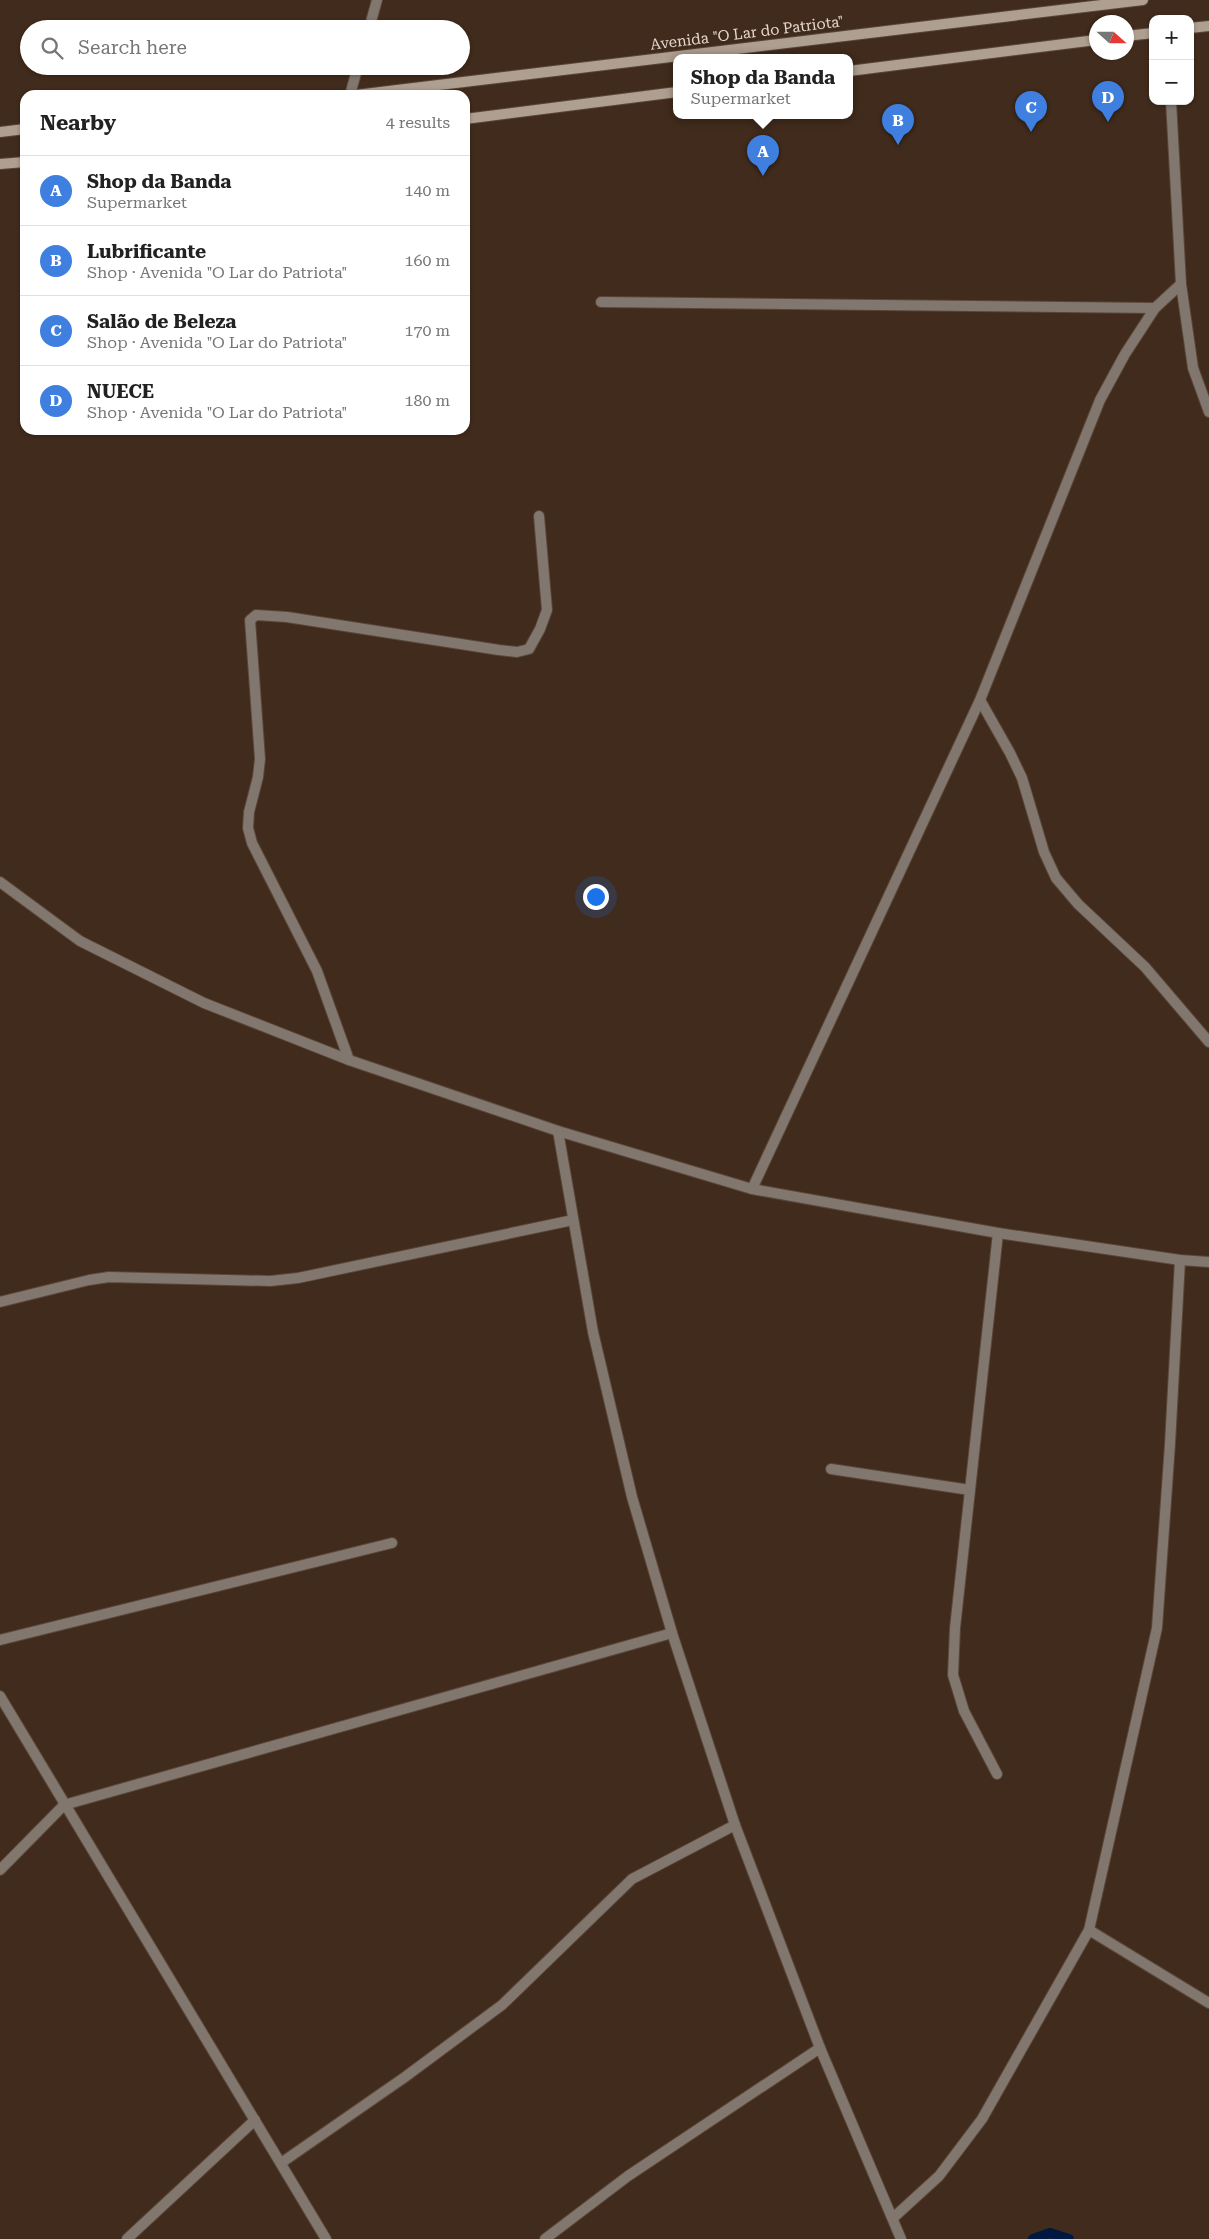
<!DOCTYPE html>
<meta charset="utf-8">
<style>
:root{--surface:#fff;--page:#f6f6f6;--text:#222;--muted:#767676;--line:#e0e0e0;--accent:#1a73e8}
body{margin:0;font-family:"Roboto Serif",serif;background:var(--page);color:var(--text)}
.controls{position:absolute;right:15px;top:15px;display:grid;overflow:hidden;border-radius:10px;box-shadow:0 1px 4px #0004}
.controls button{width:45px;height:45px;display:grid;place-items:center;padding:0;border:0;border-bottom:1px solid var(--line);background:var(--surface);color:var(--text);font:25px sans-serif}
.compass{position:absolute;left:1089px;top:15px;width:45px;height:45px;border-radius:50%;background:var(--surface);box-shadow:0 1px 4px #0004;rotate:111deg}
.you{position:absolute;left:595px;top:896px;width:18px;height:18px;margin:-12px;border:4px solid #fff;border-radius:50%;background:#1a73e8;box-shadow:0 0 0 8px #1a73e833}
.badge{display:grid;place-items:center;width:32px;height:32px;border-radius:50%;background:var(--accent);color:#fff;font-size:16px;font-weight:700}
.pin{position:absolute;translate:-50% -41px;filter:drop-shadow(0 1px 2px #0008)}
.pin::after{content:'';position:absolute;top:26px;width:18px;height:15px;background:inherit;clip-path:polygon(0 0,100% 0,50% 100%)}
.popup{position:absolute;left:673px;top:54px;width:180px;height:65px;box-sizing:border-box;display:grid;place-content:center;border-radius:10px;background:var(--surface);filter:drop-shadow(0 1px 4px #0005);font-size:16px;white-space:nowrap;color:var(--muted)}
.popup b{font-size:19px;color:var(--text)}
.popup::after{content:'';position:absolute;left:50%;top:100%;margin-left:-10px;border:10px solid transparent;border-top-color:var(--surface)}
.list{margin:0;padding:0;list-style:none}
h2{display:flex;justify-content:space-between;align-items:center;height:65px;margin:0;padding:0 20px;font-size:21px}
h2 small{font-size:16px;font-weight:400;color:var(--muted)}
.list li{display:grid;grid-template-columns:32px 1fr auto;gap:15px;align-items:center;box-sizing:border-box;height:70px;padding:0 20px;border-top:1px solid var(--line)}
.list b{display:block;font-size:19px;white-space:nowrap}
.list p{margin:0;font-size:16px;white-space:nowrap;color:var(--muted)}
.list em{font-size:16px;font-style:normal;color:var(--muted)}
.icon{flex:none;width:28px;height:28px;fill:none;stroke:currentColor;stroke-width:2;stroke-linecap:round;stroke-linejoin:round}
.map{position:relative;flex:none;width:1209px;height:2239px;overflow:hidden}
.search{position:absolute;background:var(--surface);box-shadow:0 1px 4px #0004;left:20px;top:20px;width:450px;height:55px;display:flex;align-items:center;gap:12px;box-sizing:border-box;padding:0 18px;border-radius:28px;color:var(--muted);font-size:19px}
.panel{position:absolute;background:var(--surface);box-shadow:0 1px 4px #0004;left:20px;top:90px;width:450px;height:345px;border-radius:15px}
.map>svg:first-child{display:block}
.lines{fill:none;stroke-linecap:round;stroke-linejoin:round}
.stream{stroke:#001742;stroke-width:10}
.minor-casing{stroke:#5a4638;stroke-width:12}
.secondary-casing{stroke:#5a4638;stroke-width:12}
.minor{stroke:#81776e;stroke-width:10}
.secondary{stroke:#ae9f90;stroke-width:10}
.labels{text-anchor:middle;stroke-width:4.5;stroke-linejoin:round;paint-order:stroke}
.street-label{font-size:15px;fill:#e4d6cc;stroke:#402b1c}
</style>
<div class="map">
<svg width="1209" height="2239" viewBox="0 0 1209 2239">
<rect width="100%" height="100%" fill="#402b1c"/>
<g class="lines">
<path class="stream" d="M 1033,2239 L 1050,2233 L 1069,2239"/>
<defs>
<g id="minor">
<path d="M 369,29 L 377,0"/>
<path d="M 350,95 L 358,66"/>
<path d="M 1171,101 L 1181,284 L 1193,368 L 1209,412"/>
<path d="M 601,302 L 1155,308"/>
<path d="M 980,700 L 1010,753 L 1022,778 L 1044,852 L 1056,878 L 1078,904 L 1145,967 L 1209,1042"/>
<path d="M 0,882 L 80,941 L 204,1003 L 349,1060 L 558,1131 L 752,1189 L 998,1233 L 1180,1260 L 1209,1262"/>
<path d="M 349,1060 L 317,971 L 252,843 L 248,828 L 249,812 L 258,777 L 260,759 L 250,620 L 256,615 L 287,617 L 499,650 L 517,652 L 529,649 L 540,629 L 547,610 L 539,516"/>
<path d="M 558,1131 L 593,1332 L 632,1497 L 672,1633 L 735,1825 L 820,2048 L 901,2239"/>
<path d="M 752,1189 L 980,700 L 1100,400 L 1125,354 L 1155,308 L 1181,284"/>
<path d="M 0,1302 L 89,1280 L 109,1277 L 270,1281 L 298,1278 L 573,1220"/>
<path d="M 831,1469 L 970,1490"/>
<path d="M 0,1640 L 392,1543"/>
<path d="M 0,1696 L 326,2239"/>
<path d="M 997,1774 L 964,1711 L 953,1675 L 955,1628 L 998,1233"/>
<path d="M 0,1870 L 64,1805 L 672,1633"/>
<path d="M 1089,1930 L 1209,2003"/>
<path d="M 281,2163 L 405,2077 L 502,2005 L 632,1879 L 735,1825"/>
<path d="M 893,2218 L 939,2176 L 982,2119 L 1089,1930 L 1157,1628 L 1170,1444 L 1180,1260"/>
<path d="M 127,2239 L 255,2120"/>
<path d="M 545,2239 L 628,2176 L 820,2048"/>
</g>
<g id="secondary">
<path d="M 1190,28 L 1209,26"/>
<path d="M 1126,36 L 1153,33"/>
<path d="M 849,71 L 1096,40"/>
<path d="M 356,95 L 1143,0"/>
<path d="M 465,119 L 677,92"/>
<path d="M 0,132 L 25,129"/>
<path d="M 0,164 L 25,162"/>
</g>
</defs>
<use href="#minor" class="minor-casing"/>
<use href="#secondary" class="secondary-casing"/>
<use href="#minor" class="minor"/>
<use href="#secondary" class="secondary"/>
</g>
<g class="labels">
<g class="street-label">
<text transform="translate(747 33) rotate(-7)" y="5">Avenida "O Lar do Patriota"</text>
</g>
</g>
</svg>
<div class="controls">
<button>+</button>
<button>−</button>
</div>
<svg class="compass" viewBox="-18 -18 36 36"><path d="M0-13l5 13h-10z" fill="#e53935"/><path d="M0 13l5-13h-10z" fill="#767676"/></svg>
<div class="you"></div>
<div class="pin badge" style="left:763px;top:176px;background:#3f7fe0">A</div>
<div class="popup"><b>Shop da Banda</b>Supermarket</div>
<div class="pin badge" style="left:898px;top:145px;background:#3f7fe0">B</div>
<div class="pin badge" style="left:1031px;top:132px;background:#3f7fe0">C</div>
<div class="pin badge" style="left:1108px;top:122px;background:#3f7fe0">D</div>
<div class="search"><svg class="icon" aria-label="search" viewBox="0 0 24 24"><circle cx="10" cy="10" r="6"/><path d="M15 15l6 6"/></svg>Search here</div>
<section class="panel">
<h2>Nearby<small>4 results</small></h2>
<ul class="list">
<li><span class="badge" style="background:#3f7fe0">A</span><div><b>Shop da Banda</b><p>Supermarket</p></div><em>140 m</em></li>
<li><span class="badge" style="background:#3f7fe0">B</span><div><b>Lubrificante</b><p>Shop · Avenida &quot;O Lar do Patriota&quot;</p></div><em>160 m</em></li>
<li><span class="badge" style="background:#3f7fe0">C</span><div><b>Salão de Beleza</b><p>Shop · Avenida &quot;O Lar do Patriota&quot;</p></div><em>170 m</em></li>
<li><span class="badge" style="background:#3f7fe0">D</span><div><b>NUECE</b><p>Shop · Avenida &quot;O Lar do Patriota&quot;</p></div><em>180 m</em></li>
</ul>
</section>
</div>
